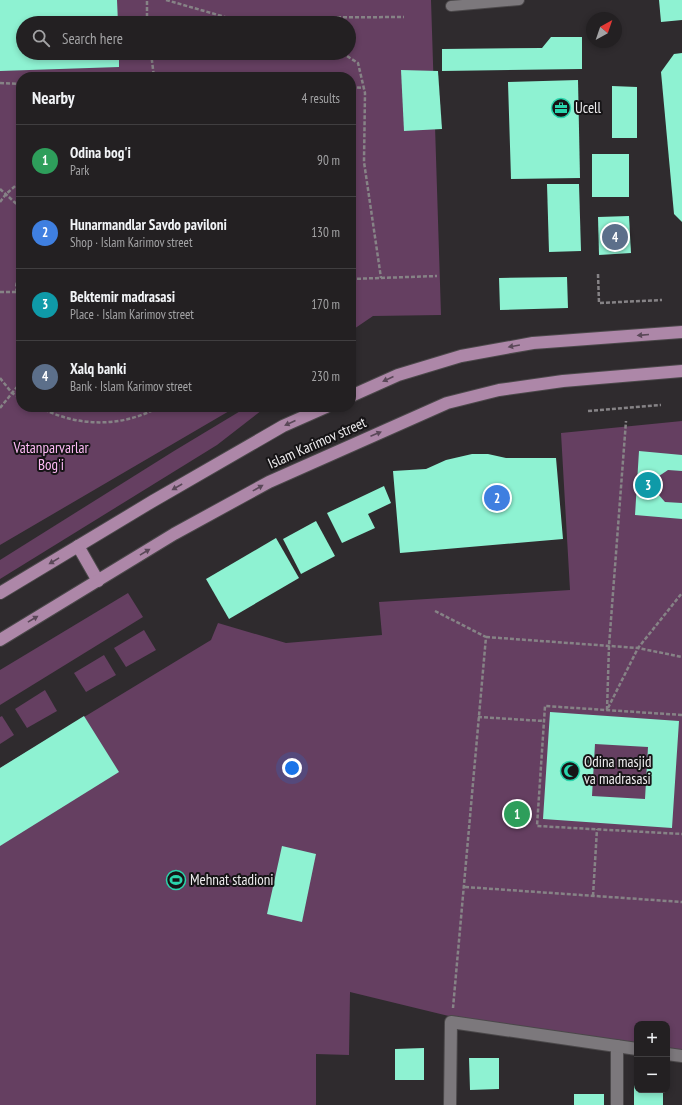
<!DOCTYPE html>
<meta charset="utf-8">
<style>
:root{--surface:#232022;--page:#2f2d2f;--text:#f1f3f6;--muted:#a3a3a5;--line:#403e40;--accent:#d93025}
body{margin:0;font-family:"PT Sans Narrow",sans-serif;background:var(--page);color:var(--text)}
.controls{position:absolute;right:12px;bottom:12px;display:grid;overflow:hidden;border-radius:8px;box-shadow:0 2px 6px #0003}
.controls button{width:36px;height:36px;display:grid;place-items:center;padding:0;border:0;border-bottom:1px solid var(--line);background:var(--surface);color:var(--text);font:20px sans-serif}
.compass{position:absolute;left:586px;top:12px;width:36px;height:36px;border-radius:50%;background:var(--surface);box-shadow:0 2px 6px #0003;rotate:40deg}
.you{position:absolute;left:292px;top:768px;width:14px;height:14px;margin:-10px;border:3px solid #fff;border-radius:50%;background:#1a73e8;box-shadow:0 0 0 6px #1a73e833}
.badge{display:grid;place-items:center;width:26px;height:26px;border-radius:50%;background:var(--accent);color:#fff;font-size:13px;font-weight:700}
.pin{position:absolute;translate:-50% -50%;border:2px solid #fff;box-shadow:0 1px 4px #0006}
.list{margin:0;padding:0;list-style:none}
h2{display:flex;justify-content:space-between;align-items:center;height:52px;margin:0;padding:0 16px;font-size:17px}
h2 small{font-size:13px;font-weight:400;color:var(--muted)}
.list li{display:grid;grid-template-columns:26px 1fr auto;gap:12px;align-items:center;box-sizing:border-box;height:72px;padding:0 16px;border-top:1px solid var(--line)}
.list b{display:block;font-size:15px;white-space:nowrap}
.list p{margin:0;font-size:13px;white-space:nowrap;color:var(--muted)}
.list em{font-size:13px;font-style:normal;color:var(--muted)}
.icon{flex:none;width:22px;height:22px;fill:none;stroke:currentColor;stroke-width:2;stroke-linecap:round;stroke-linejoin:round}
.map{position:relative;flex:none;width:682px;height:1105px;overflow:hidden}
.search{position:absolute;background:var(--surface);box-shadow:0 2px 6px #0003;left:16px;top:16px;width:340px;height:44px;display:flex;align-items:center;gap:10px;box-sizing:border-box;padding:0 14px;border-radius:22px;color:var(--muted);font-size:15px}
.panel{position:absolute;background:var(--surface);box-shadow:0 2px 6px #0003;left:16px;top:72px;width:340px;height:340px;border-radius:16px}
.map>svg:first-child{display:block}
.green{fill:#653f61;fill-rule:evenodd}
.building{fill:#8ef2d2;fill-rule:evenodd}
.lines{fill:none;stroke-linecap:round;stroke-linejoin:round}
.lane-casing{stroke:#4b484a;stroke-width:12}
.street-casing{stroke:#4b484a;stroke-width:14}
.primary-casing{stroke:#4b484a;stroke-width:14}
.path{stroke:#868386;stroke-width:2.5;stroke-dasharray:4 2;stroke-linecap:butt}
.lane{stroke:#7c787c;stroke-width:10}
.street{stroke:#7c787c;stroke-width:12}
.primary{stroke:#ad87a8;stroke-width:12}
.oneway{fill:#5a4858}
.labels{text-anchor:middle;stroke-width:4;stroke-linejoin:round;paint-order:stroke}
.poi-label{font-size:15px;fill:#eeecee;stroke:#161416;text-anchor:start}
.street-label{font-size:15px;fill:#eeecee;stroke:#161416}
.park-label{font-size:15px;fill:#febbf5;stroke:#161416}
</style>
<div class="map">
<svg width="682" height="1105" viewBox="0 0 682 1105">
<rect width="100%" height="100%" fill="#2f2b2e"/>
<g class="green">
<path d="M 0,0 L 431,0 L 441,315 L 373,316 L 351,331 L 351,77 L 21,77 L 21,407 L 236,407 L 0,545 ZM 23,23 L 349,23 L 349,53 L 23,53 Z"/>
<path d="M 247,407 L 266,407 L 217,445 L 0,579 L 0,560 L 174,451 Z"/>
<path d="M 682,421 L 682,1050 L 667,1048 L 667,1024 L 637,1024 L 637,1044 L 461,1019 L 350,992 L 349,1055 L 316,1054 L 316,1105 L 0,1105 L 0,768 L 211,640 L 218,623 L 286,643 L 382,635 L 379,602 L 570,590 L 561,433 Z"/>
<path d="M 128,593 L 143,617 L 0,705 L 0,670 Z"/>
<path d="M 144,630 L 156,650 L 126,667 L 114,648 Z"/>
<path d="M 104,655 L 116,675 L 86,692 L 74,673 Z"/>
<path d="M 45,690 L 57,711 L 27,728 L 15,709 Z"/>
<path d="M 2,716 L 14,735 L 0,744 L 0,717 Z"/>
</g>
<g class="building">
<path d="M 0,0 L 117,0 L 118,23 L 23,23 L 23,53 L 119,53 L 119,67 L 0,71 Z"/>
<path d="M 659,0 L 682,0 L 682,20 L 661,22 Z"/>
<path d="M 551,37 L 582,37 L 582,69 L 442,71 L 442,49 L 542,48 Z"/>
<path d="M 682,53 L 682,222 L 674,214 L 661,72 L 674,54 Z"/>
<path d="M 401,70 L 438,71 L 442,129 L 404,131 Z"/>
<path d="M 578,80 L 580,178 L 511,179 L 508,82 Z"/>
<path d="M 612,86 L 637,87 L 637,138 L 612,138 Z"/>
<rect x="592" y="154" width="37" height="43"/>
<path d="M 547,184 L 579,184 L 581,251 L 549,252 Z"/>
<path d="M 629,216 L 631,253 L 599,255 L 598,217 Z"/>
<path d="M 567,277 L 568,308 L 500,310 L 499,278 Z"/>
<path d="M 639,451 L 682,455 L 682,471 L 668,470 L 659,476 L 658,494 L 665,502 L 682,503 L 682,519 L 635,515 Z"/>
<path d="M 472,454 L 488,454 L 506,458 L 556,458 L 563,539 L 400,553 L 393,471 L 426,469 L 446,460 Z"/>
<path d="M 384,486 L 391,503 L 368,514 L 375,528 L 342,543 L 327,513 Z"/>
<path d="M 316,521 L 335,556 L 301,574 L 283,539 Z"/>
<path d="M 276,538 L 299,578 L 229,619 L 206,579 Z"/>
<path d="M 550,712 L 679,721 L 672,828 L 543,819 ZM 595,744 L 648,747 L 645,799 L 592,796 Z"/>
<path d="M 84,716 L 119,772 L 0,846 L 0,768 Z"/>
<path d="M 282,846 L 316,854 L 302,922 L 267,914 Z"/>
<path d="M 424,1048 L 424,1080 L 395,1080 L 395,1049 Z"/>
<path d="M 469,1058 L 499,1058 L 499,1089 L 470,1090 Z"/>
<path d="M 634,1083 L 637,1083 L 637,1090 L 663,1090 L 663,1105 L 634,1105 Z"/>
<rect x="574" y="1094" width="30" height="11"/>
</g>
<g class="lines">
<defs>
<path id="lane" d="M 451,6 L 519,0"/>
<g id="street">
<path d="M 617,1046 L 617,1105"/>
<path d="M 667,1054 L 682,1056"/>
<path d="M 450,1105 L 451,1022 L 637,1049"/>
</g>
<g id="primary">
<path d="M 351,396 L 398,375 L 461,356 L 533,343 L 682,332"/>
<path d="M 78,546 L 98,581"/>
<path d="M 0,593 L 153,501 L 283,426 L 326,407"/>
<path d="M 0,640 L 174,534 L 269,482 L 447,403 L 499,390 L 563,381 L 682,371"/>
</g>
</defs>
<use href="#lane" class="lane-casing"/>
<use href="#street" class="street-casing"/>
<use href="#primary" class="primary-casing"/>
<g class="path">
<path d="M 166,0 L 246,23"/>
<path d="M 229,18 L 404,17"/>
<path d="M 147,23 L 147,0"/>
<path d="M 151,53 L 154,77"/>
<path d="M 342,53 L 358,63 L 365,93 L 364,162 L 381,278"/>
<path d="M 0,83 L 21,84"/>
<path d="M 351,87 L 364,88"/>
<path d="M 0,189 L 21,208"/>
<path d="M 0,202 L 6,194 L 21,181"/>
<path d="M 21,259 L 16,287 L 21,315"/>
<path d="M 598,274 L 599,303 L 662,300"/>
<path d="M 351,279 L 437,276"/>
<path d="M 0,292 L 17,292"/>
<path d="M 0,378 L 12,393 L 21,398"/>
<path d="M 39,407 C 77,427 121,428 159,407"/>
<path d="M 0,408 L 21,382"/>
<path d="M 588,411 L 661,405"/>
<path d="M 435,611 L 486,637 L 453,1008"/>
<path d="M 486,637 L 638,648 L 682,657"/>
<path d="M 608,708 L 638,648 L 682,593"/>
<path d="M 607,710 L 609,646 L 626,421"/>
<path d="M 682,715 L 545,706 L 537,826 L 682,834"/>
<path d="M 478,717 L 544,721"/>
<path d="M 465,887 L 682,902"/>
<path d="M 593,896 L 597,829"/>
</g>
<use href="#lane" class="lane"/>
<use href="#street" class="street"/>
<use href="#primary" class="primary"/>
</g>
<defs><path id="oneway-solid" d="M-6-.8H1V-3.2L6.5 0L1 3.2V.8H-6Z"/></defs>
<g class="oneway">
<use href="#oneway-solid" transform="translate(643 335) rotate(175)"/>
<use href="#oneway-solid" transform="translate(514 346) rotate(170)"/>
<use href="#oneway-solid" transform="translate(388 379) rotate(156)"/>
<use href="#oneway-solid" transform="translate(290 423) rotate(156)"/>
<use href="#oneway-solid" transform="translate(376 434) rotate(-23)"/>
<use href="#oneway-solid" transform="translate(177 487) rotate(150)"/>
<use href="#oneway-solid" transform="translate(258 488) rotate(-29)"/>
<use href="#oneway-solid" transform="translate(145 552) rotate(-31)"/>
<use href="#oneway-solid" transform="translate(54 561) rotate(149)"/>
<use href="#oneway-solid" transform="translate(33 619) rotate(-31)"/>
</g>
<defs>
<symbol id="office-ring" viewBox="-11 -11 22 22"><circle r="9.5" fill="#161416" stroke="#2ad5ac" stroke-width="1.5"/><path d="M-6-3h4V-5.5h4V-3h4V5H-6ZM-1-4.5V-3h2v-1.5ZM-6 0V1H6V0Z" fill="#2ad5ac"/></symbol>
<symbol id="mosque-ring" viewBox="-11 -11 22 22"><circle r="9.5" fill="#161416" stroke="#2ad5ac" stroke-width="1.5"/><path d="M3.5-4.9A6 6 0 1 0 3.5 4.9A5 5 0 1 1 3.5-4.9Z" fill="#2ad5ac"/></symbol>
<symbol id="stadium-ring" viewBox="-11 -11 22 22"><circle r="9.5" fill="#161416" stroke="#2ad5ac" stroke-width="1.5"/><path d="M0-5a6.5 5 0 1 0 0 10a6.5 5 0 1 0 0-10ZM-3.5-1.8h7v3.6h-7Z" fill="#2ad5ac"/></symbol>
</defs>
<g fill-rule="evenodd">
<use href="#office-ring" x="550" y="97" width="22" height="22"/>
<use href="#mosque-ring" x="559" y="760" width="22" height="22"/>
<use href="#stadium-ring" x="165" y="869" width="22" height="22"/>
</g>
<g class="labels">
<g class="poi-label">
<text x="575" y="113">Ucell</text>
<text x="584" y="767">Odina masjid<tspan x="584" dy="17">va madrasasi</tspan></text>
<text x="190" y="885">Mehnat stadioni</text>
</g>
<g class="street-label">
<text transform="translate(317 443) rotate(-24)" y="5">Islam Karimov street</text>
</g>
<g class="park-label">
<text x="51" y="453">Vatanparvarlar<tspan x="51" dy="17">Bog'i</tspan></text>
</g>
</g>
</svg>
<div class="controls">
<button>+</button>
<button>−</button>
</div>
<svg class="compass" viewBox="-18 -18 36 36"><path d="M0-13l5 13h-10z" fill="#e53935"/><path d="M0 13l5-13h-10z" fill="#a3a3a5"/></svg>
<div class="you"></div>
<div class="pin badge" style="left:517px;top:814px;background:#2e9e5b">1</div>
<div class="pin badge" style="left:497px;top:498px;background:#3f7fe0">2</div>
<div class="pin badge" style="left:648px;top:485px;background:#0f9aa8">3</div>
<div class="pin badge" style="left:615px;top:237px;background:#5c6f8a">4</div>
<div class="search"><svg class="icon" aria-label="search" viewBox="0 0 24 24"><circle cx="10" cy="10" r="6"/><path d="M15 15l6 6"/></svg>Search here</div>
<section class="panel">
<h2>Nearby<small>4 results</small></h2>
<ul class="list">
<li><span class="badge" style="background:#2e9e5b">1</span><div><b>Odina bog'i</b><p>Park</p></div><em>90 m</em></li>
<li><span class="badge" style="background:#3f7fe0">2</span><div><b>Hunarmandlar Savdo paviloni</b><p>Shop · Islam Karimov street</p></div><em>130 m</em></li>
<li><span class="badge" style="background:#0f9aa8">3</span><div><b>Bektemir madrasasi</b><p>Place · Islam Karimov street</p></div><em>170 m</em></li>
<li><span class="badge" style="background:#5c6f8a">4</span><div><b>Xalq banki</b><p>Bank · Islam Karimov street</p></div><em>230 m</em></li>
</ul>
</section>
</div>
